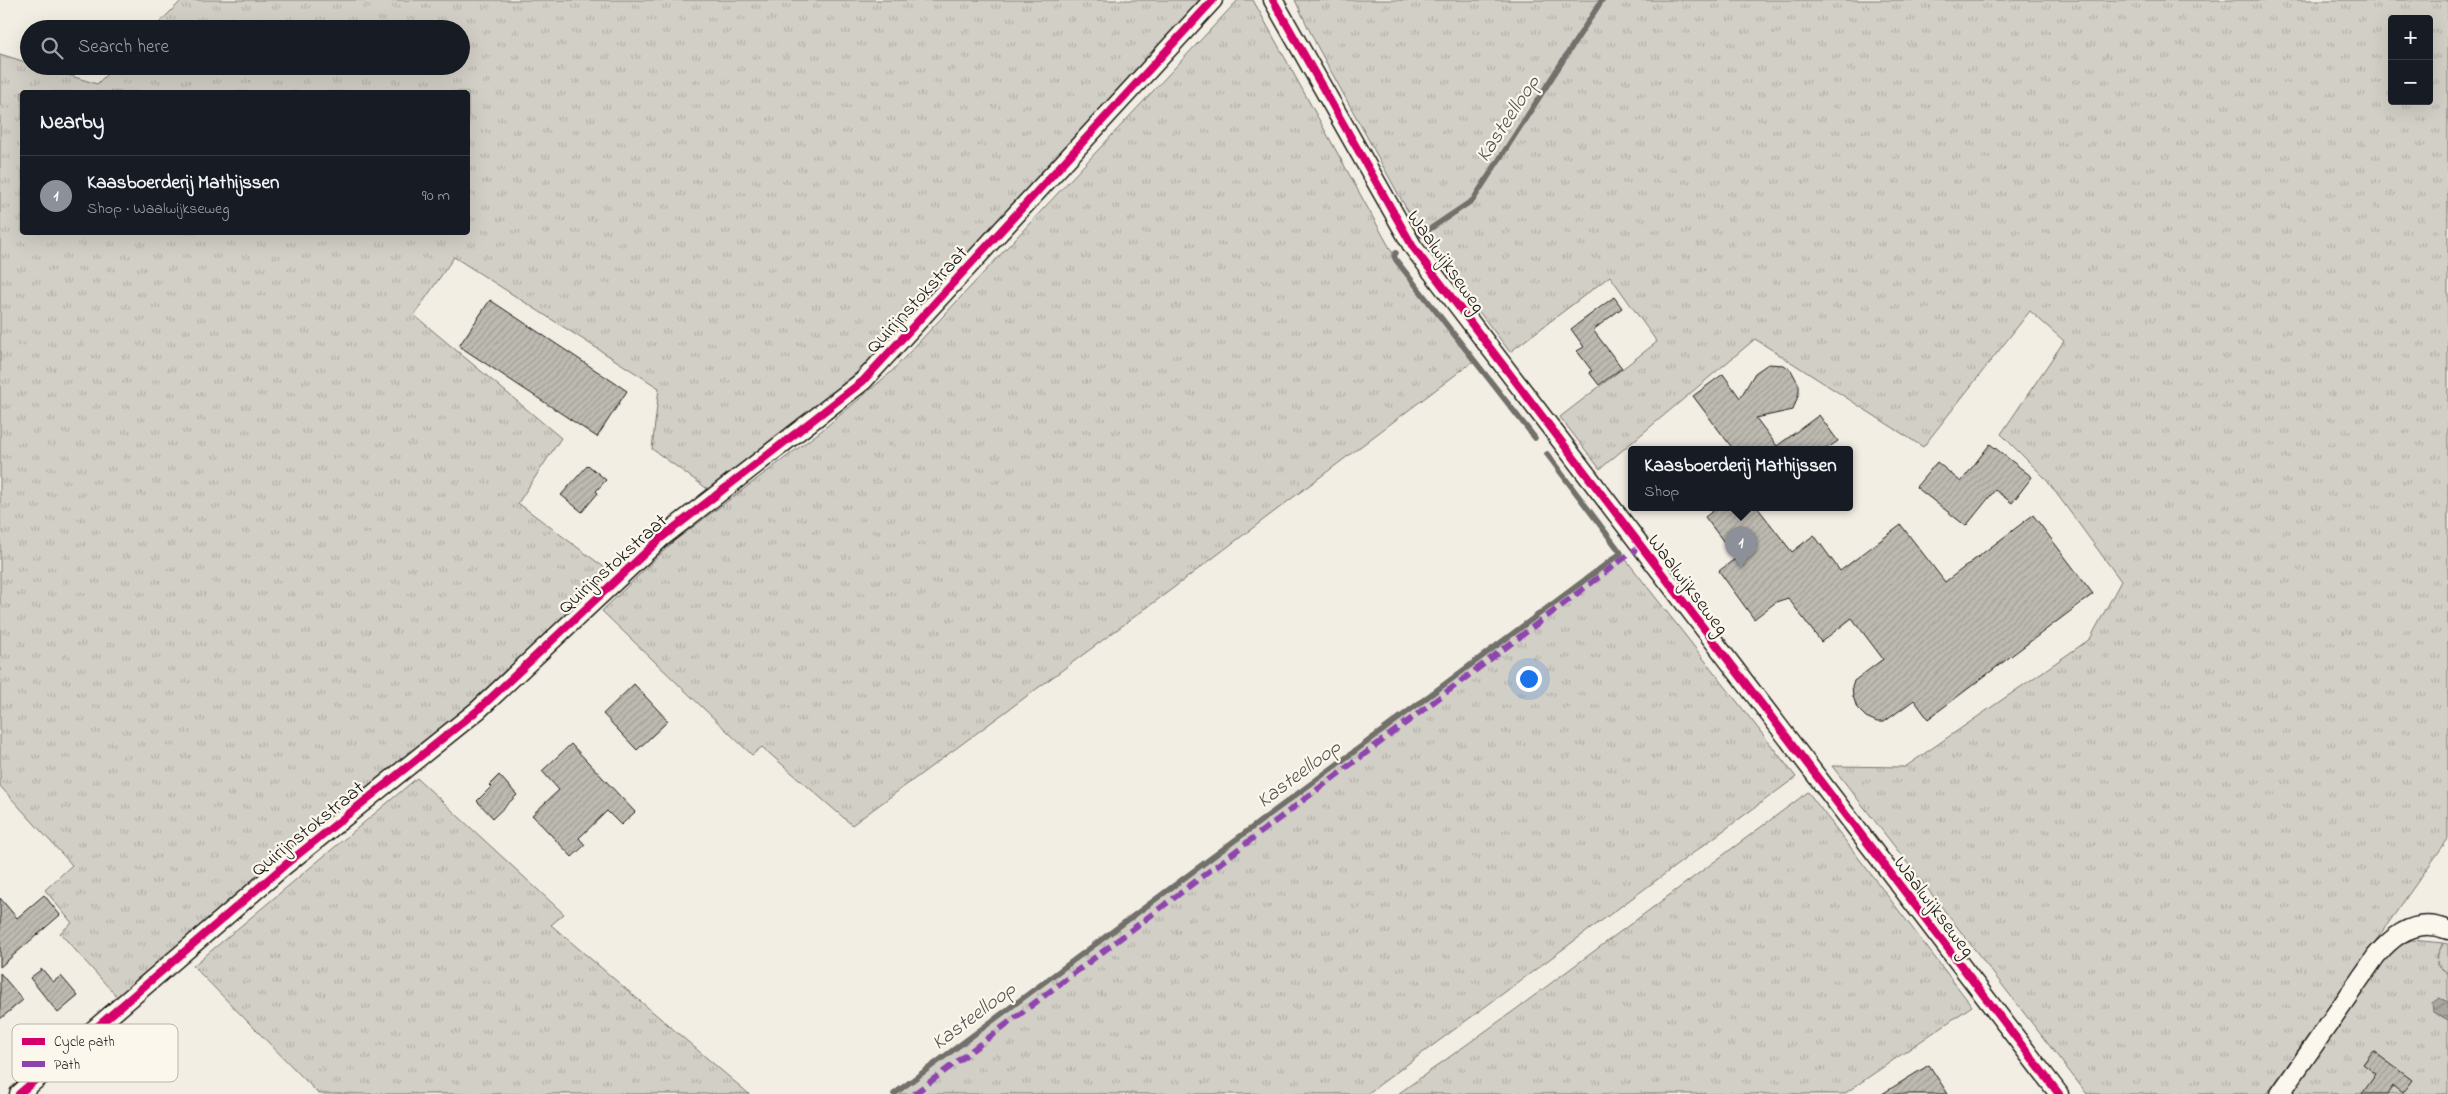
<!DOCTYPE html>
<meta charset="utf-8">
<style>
:root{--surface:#171b24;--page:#242831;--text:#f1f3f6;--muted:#9ea1a6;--line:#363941;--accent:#8c9099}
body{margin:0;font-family:"Indie Flower",sans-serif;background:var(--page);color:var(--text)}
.controls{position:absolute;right:15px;top:15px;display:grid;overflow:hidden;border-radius:5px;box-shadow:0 5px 20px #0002}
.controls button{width:45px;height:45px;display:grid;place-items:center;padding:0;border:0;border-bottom:1px solid var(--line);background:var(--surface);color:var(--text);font:25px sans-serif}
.you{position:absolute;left:1528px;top:678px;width:18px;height:18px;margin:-12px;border:4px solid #fff;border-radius:50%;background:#1a73e8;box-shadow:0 0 0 8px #1a73e833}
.badge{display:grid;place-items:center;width:32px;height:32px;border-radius:50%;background:var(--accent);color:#fff;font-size:16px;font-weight:700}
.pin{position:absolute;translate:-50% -41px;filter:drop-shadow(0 1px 2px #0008)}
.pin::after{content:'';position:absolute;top:26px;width:18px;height:15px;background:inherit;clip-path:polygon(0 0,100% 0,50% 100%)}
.popup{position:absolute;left:1628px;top:446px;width:225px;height:65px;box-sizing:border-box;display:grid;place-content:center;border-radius:5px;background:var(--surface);filter:drop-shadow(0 1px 4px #0005);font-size:16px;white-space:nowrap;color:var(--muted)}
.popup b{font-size:19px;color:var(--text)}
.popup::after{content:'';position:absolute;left:50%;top:100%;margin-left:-10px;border:10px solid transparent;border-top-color:var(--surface)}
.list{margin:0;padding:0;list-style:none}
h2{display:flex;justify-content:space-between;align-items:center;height:65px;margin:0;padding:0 20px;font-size:21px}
h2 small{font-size:16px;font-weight:400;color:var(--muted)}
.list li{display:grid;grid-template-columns:32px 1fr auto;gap:15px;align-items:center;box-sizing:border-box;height:80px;padding:0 20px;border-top:1px solid var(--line)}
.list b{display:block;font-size:19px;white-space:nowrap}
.list p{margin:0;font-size:16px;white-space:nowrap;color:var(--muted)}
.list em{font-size:16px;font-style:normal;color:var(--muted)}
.icon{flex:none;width:28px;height:28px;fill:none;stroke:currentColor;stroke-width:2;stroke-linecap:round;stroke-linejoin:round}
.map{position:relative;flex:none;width:2448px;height:1094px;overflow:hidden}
.search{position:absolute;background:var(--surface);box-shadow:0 5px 20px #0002;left:20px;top:20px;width:450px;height:55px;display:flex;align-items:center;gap:12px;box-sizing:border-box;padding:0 18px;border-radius:28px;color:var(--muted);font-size:19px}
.panel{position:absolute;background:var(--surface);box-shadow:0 5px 20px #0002;left:20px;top:90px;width:450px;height:145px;border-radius:5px}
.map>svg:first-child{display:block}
.grass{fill:url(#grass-tufts);stroke:#777671;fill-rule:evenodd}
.forest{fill:url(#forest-firs);stroke:#777671}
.water{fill:url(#water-waves);stroke:#716f6b}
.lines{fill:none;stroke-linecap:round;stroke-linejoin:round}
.stream{stroke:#716f6b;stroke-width:5.5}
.building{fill:url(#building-hatch);stroke:#1c1c1c}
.minor-casing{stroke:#1c1c1c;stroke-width:21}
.minor{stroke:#fbf7ec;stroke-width:18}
.quiet{stroke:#8e44ad;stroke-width:6;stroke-dasharray:12 6;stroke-linecap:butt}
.cycleway-casing{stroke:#fbf7ec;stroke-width:11}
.cycleway{stroke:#d6006c;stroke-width:8}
.labels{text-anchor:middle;stroke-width:4.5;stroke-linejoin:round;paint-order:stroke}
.street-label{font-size:20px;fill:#1c1c1c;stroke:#fbf7ec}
.water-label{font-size:21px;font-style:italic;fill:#545351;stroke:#fbf7ec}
.key{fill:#fbf7ec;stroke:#b8b5ae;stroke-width:1}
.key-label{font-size:14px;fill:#1c1c1c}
</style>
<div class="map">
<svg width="2448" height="1094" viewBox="0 0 2448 1094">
<defs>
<pattern id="grass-tufts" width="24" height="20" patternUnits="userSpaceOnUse" patternTransform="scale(1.25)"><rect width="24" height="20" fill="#d2cfc6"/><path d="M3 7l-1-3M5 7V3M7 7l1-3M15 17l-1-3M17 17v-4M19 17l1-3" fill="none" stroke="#b4b1aa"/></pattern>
<pattern id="forest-firs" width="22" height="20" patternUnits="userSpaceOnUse" patternTransform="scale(1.25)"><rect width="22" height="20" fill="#d2cfc6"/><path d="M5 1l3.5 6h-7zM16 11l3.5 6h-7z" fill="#b4b1aa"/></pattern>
<pattern id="water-waves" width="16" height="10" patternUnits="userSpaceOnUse" patternTransform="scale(1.25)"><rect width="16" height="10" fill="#a9a6a0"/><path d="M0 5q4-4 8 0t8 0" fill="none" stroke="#898682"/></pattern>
<pattern id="building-hatch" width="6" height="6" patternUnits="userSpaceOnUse" patternTransform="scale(1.25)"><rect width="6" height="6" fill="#bdbab1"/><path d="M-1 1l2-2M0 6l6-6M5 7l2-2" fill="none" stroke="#a29f98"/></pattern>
</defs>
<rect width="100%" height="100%" fill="#f2eee4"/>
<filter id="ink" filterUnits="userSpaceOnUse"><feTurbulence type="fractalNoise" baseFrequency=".02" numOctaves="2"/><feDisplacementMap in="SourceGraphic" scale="10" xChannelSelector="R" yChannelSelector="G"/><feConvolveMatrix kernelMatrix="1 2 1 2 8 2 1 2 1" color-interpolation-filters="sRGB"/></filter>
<g filter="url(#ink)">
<g class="grass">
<path d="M 182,0 L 1210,0 L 864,366 L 825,400 L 709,490 L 652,449 L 659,388 L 454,257 L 414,315 L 561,438 L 518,503 L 613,574 L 489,691 L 118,998 L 60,933 L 72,923 L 45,890 L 72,865 L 0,786 L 0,54 L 29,63 L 29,66 L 39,66 L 97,84 L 115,66 L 461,66 L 461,29 L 153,29 ZM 22,92 L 468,92 L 468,232 L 22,232 Z"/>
<path d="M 1238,0 L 1253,0 L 1392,252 L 1475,360 L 1164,595 L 852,825 L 762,747 L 752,755 L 602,611 L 673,542 L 821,431 L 890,373 Z"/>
<path d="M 1295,0 L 2448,0 L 2448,839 L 2267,1094 L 2087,1094 L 1832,766 L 1905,767 L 2090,639 L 2121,581 L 2045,478 L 2001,434 L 2064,341 L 2030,311 L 1923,447 L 1755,339 L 1600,469 L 1560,417 L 1657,342 L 1610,276 L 1510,352 L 1445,267 L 1406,208 L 1316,44 ZM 2392,19 L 2429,19 L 2429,101 L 2392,101 Z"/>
<path d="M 1620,552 L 1796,777 L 1367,1094 L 894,1094 L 1142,908 L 1306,789 Z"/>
<path d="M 417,778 L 564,914 L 551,925 L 749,1094 L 319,1094 L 193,966 Z"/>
<path d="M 1808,792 L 1972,1006 L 1844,1094 L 1398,1094 L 1519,1007 Z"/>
<path d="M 2412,940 L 2443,943 L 2438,954 L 2437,965 L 2448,973 L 2448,1002 L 2439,998 L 2433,1012 L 2448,1021 L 2448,1094 L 2290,1094 L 2384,957 L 2399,945 Z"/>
</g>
<path class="forest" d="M 2443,943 L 2448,944 L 2448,973 L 2437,965 L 2438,954 Z"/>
<path class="water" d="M 2439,998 L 2448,1002 L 2448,1021 L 2433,1012 L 2432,1003 Z"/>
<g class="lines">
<g class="stream">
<path d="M 1421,235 L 1473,200 L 1602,0"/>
<path d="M 1396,253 L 1394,256 L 1396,260 L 1535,438"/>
<path d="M 894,1094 L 1621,553 L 1547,454"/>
</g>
</g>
<g class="building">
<path d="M 1614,297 L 1622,308 L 1593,330 L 1622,368 L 1599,385 L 1589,372 L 1592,371 L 1577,351 L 1584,347 L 1571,329 Z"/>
<path d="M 490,300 L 627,391 L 597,437 L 459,346 Z"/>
<path d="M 1768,364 L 1784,365 L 1791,370 L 1799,385 L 1799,393 L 1793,410 L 1756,418 L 1777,446 L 1819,415 L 1838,441 L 1826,449 L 1733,449 L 1693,396 L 1723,374 L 1740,398 L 1755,373 Z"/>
<path d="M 1990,444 L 2032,477 L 2012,503 L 1995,490 L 1966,526 L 1916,487 L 1937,462 L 1961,482 Z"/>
<path d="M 588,465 L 606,480 L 596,491 L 598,493 L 582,512 L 561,495 Z"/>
<path d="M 1718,507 L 1757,507 L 1792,552 L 1814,535 L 1840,571 L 1901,525 L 1945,582 L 2033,515 L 2093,594 L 1928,719 L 1914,700 L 1884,722 L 1877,722 L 1866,717 L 1857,708 L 1853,696 L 1852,686 L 1854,681 L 1883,659 L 1852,618 L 1821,642 L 1788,598 L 1776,602 L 1754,619 L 1719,571 L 1736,558 L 1705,517 Z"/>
<path d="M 634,684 L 668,721 L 637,750 L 603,714 Z"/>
<path d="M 571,744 L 635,812 L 621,825 L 607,811 L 579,838 L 585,845 L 572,857 L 532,815 L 559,790 L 542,771 Z"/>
<path d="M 499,775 L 517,795 L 493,818 L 477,801 L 491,787 L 489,785 Z"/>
<path d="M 44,895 L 60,915 L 0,967 L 0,898 L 17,918 Z"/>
<path d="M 42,969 L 53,982 L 61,976 L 78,996 L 58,1013 L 30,978 Z"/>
<path d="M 0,973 L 23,1000 L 0,1019 Z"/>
<path d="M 2373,1051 L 2412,1080 L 2402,1093 L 2393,1086 L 2387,1094 L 2362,1094 L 2376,1074 L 2363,1064 Z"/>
<path d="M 1929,1065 L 1948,1094 L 1882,1094 Z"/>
</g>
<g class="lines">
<defs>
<g id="minor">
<path d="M 1273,0 L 1413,247 L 2059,1094"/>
<path d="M 19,1094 L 285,865 L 478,710 L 661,538 L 863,381 L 1213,0"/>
<path d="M 2280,1094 L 2376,956 C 2394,934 2418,917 2448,930"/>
</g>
</defs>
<use href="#minor" class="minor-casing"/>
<use href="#minor" class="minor"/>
<path class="quiet" d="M 914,1094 L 1640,546"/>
<defs>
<g id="cycleway">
<path d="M 1273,0 L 1413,247 L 2059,1094"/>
<path d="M 19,1094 L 285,865 L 478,710 L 661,538 L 863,381 L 1213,0"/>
</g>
</defs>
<use href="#cycleway" class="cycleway-casing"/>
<use href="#cycleway" class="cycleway"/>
</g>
</g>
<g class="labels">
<g class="street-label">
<text transform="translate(1447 261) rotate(55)" y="7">Waalwijkseweg</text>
<text transform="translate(916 299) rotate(-47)" y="7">Quirijnstokstraat</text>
<text transform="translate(612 563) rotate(-42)" y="7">Quirijnstokstraat</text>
<text transform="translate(1689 584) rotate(53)" y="7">Waalwijkseweg</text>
<text transform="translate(307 828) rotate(-39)" y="7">Quirijnstokstraat</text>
<text transform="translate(1935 906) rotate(53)" y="7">Waalwijkseweg</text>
</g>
<g class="water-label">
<text transform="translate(1507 118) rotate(-57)" y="7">Kasteelloop</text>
<text transform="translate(1298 773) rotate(-37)" y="7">Kasteelloop</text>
<text transform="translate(973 1015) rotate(-37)" y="7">Kasteelloop</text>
</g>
</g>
<rect x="12" y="1024" width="166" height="58" rx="8" class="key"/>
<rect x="22" y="1038" width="23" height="7" fill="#d6006c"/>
<rect x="22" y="1061" width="23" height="6" fill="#8e44ad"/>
<g class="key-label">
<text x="54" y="1046">Cycle path</text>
<text x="54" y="1069">Path</text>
</g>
</svg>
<div class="controls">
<button>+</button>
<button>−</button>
</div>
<div class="you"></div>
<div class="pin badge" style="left:1741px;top:568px">1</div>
<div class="popup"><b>Kaasboerderij Mathijssen</b>Shop</div>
<div class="search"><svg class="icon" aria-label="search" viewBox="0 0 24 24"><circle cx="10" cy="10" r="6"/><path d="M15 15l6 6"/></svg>Search here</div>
<section class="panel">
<h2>Nearby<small></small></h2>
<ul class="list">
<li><span class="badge">1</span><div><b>Kaasboerderij Mathijssen</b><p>Shop · Waalwijkseweg</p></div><em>90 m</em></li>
</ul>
</section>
</div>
